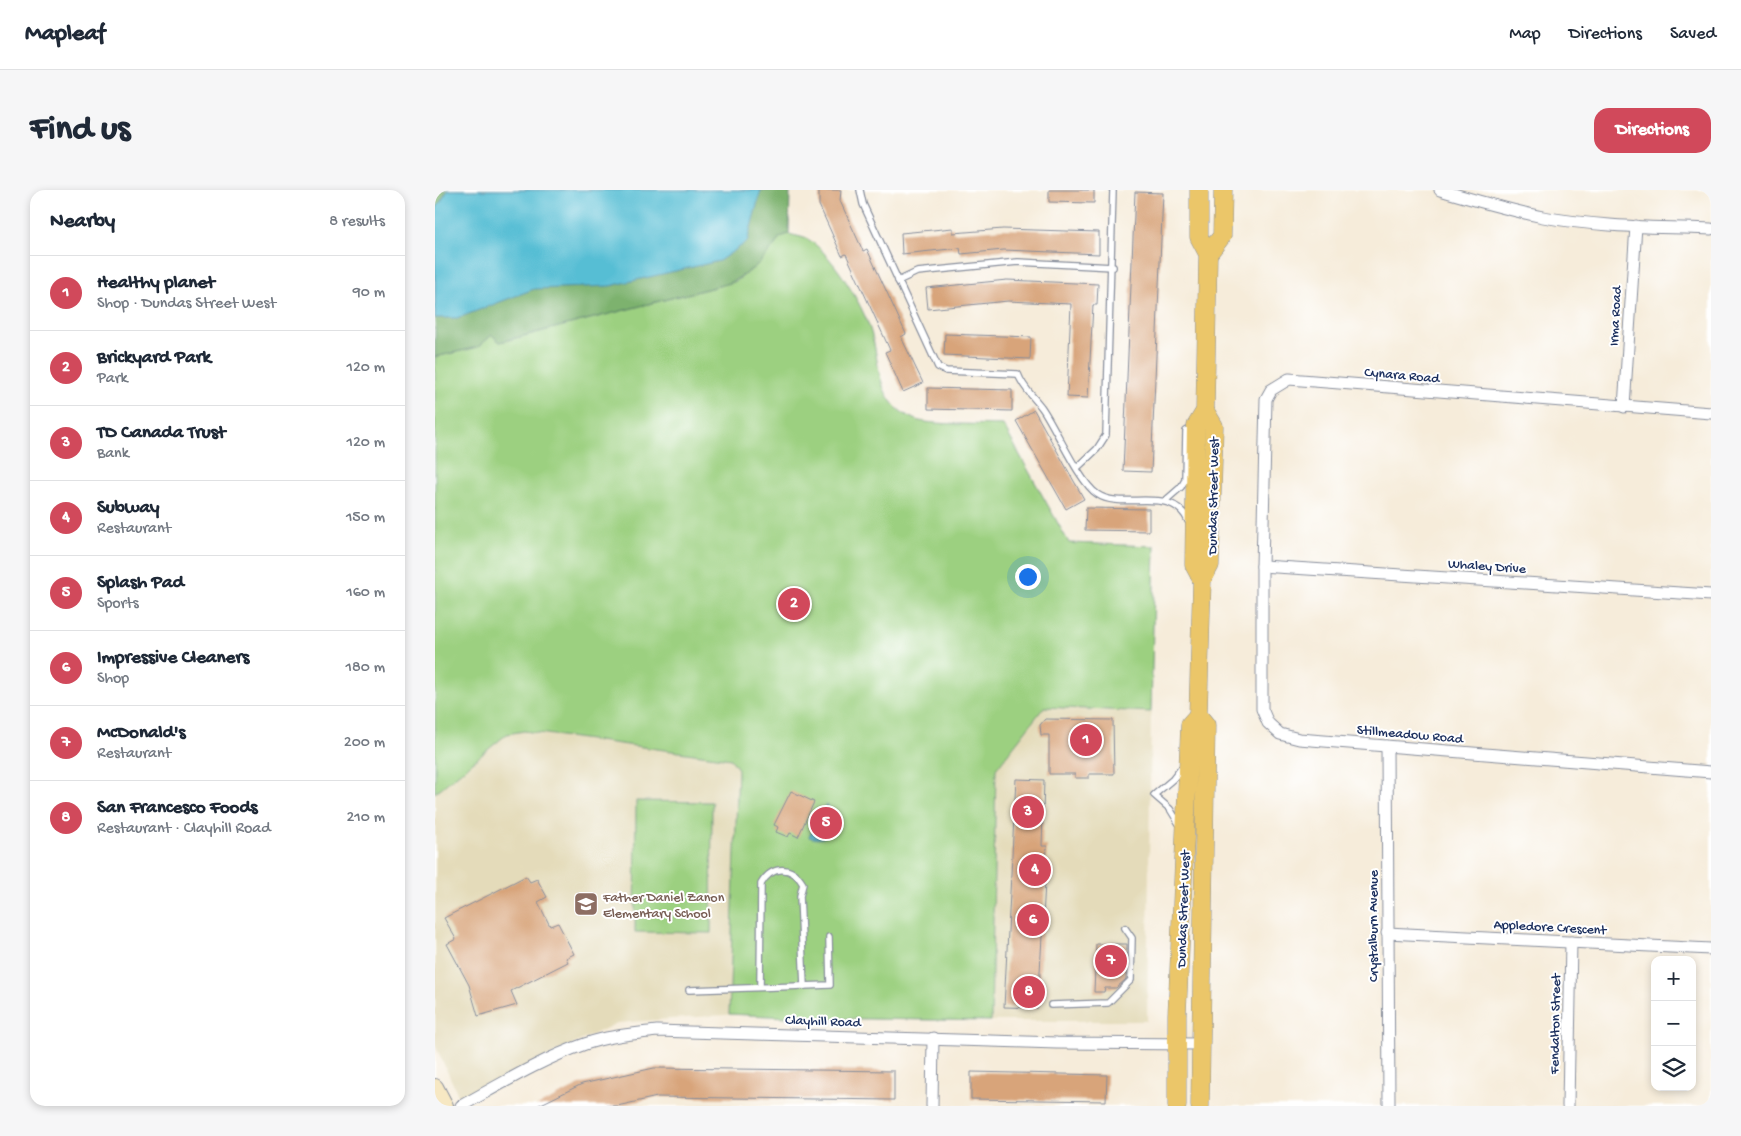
<!DOCTYPE html>
<meta charset="utf-8">
<style>
:root{--surface:#fff;--page:#f6f6f7;--text:#1f2937;--muted:#747a83;--line:#e0e1e3;--accent:#d1495b}
body{margin:0;font-family:"Gochi Hand",sans-serif;background:var(--page);color:var(--text)}
.controls{position:absolute;right:15px;bottom:15px;display:grid;overflow:hidden;border-radius:10px;box-shadow:0 2px 8px #0003}
.controls button{width:45px;height:45px;display:grid;place-items:center;padding:0;border:0;border-bottom:1px solid var(--line);background:var(--surface);color:var(--text);font:25px sans-serif}
.you{position:absolute;left:592px;top:386px;width:18px;height:18px;margin:-12px;border:4px solid #fff;border-radius:50%;background:#1a73e8;box-shadow:0 0 0 8px #1a73e833}
.badge{display:grid;place-items:center;width:32px;height:32px;border-radius:50%;background:var(--accent);color:#fff;font-size:16px;font-weight:700}
.pin{position:absolute;translate:-50% -50%;border:2px solid #fff;box-shadow:0 1px 5px #0006}
.list{margin:0;padding:0;list-style:none}
h2{display:flex;justify-content:space-between;align-items:center;height:65px;margin:0;padding:0 20px;font-size:21px}
h2 small{font-size:16px;font-weight:400;color:var(--muted)}
.list li{display:grid;grid-template-columns:32px 1fr auto;gap:15px;align-items:center;box-sizing:border-box;height:75px;padding:0 20px;border-top:1px solid var(--line)}
.list b{display:block;font-size:19px;white-space:nowrap}
.list p{margin:0;font-size:16px;white-space:nowrap;color:var(--muted)}
.list em{font-size:16px;font-style:normal;color:var(--muted)}
.icon{flex:none;width:28px;height:28px;fill:none;stroke:currentColor;stroke-width:2;stroke-linecap:round;stroke-linejoin:round}
.map{position:relative;flex:none;width:1276px;height:916px;overflow:hidden;border-radius:15px}
header{display:flex;align-items:center;gap:30px;box-sizing:border-box;height:70px;padding:0 25px;background:var(--surface);border-bottom:1px solid var(--line)}
header strong{font-size:24px}
nav{display:flex;gap:28px;margin-inline-start:auto;font-size:18px}
.intro{display:flex;align-items:center;justify-content:space-between;box-sizing:border-box;height:120px;padding:0 30px}
h1{margin:0;font-size:35px}
.button{padding:12px 22px;border-radius:15px;background:var(--accent);color:#fff;font-size:18px;font-weight:700}
main{display:flex;gap:30px;padding:0 30px}
aside{flex:1;background:var(--surface);border-radius:15px;box-shadow:0 2px 8px #0003}
.map>svg:first-child{display:block}
.built{fill:#e4dbba}
.green{fill:#9cd080;stroke:#5c806f}
.forest{fill:#7db26e;stroke:#4c7066}
.water{fill:#57bed4;stroke:#397699}
.building{fill:#d8a47a}
.lines{fill:none;stroke-linecap:round;stroke-linejoin:round}
.lane-casing{stroke:#888e9c;stroke-width:8}
.street-casing{stroke:#888e9c;stroke-width:13}
.secondary-casing{stroke:#888e9c;stroke-width:18}
.primary-casing{stroke:#888e9c;stroke-width:19}
.lane{stroke:#fff;stroke-width:5.5}
.street{stroke:#fff;stroke-width:11}
.secondary{stroke:#f7e8c3;stroke-width:16}
.primary{stroke:#ebc669;stroke-width:18}
.labels{text-anchor:middle;stroke-width:4;stroke-linejoin:round;paint-order:stroke}
.street-label{font-size:14px;fill:#1b2f5e;stroke:#fff}
.education-label{font-size:14px;fill:#785e54;stroke:#fff;text-anchor:start}
</style>
<header>
<strong>Mapleaf</strong>
<nav><a>Map</a><a>Directions</a><a>Saved</a></nav>
</header>
<div class="intro"><h1>Find us</h1><a class="button">Directions</a></div>
<main>
<aside>
<h2>Nearby<small>8 results</small></h2>
<ul class="list">
<li><span class="badge">1</span><div><b>Healthy planet</b><p>Shop · Dundas Street West</p></div><em>90 m</em></li>
<li><span class="badge">2</span><div><b>Brickyard Park</b><p>Park</p></div><em>120 m</em></li>
<li><span class="badge">3</span><div><b>TD Canada Trust</b><p>Bank</p></div><em>120 m</em></li>
<li><span class="badge">4</span><div><b>Subway</b><p>Restaurant</p></div><em>150 m</em></li>
<li><span class="badge">5</span><div><b>Splash Pad</b><p>Sports</p></div><em>160 m</em></li>
<li><span class="badge">6</span><div><b>Impressive Cleaners</b><p>Shop</p></div><em>180 m</em></li>
<li><span class="badge">7</span><div><b>McDonald's</b><p>Restaurant</p></div><em>200 m</em></li>
<li><span class="badge">8</span><div><b>San Francesco Foods</b><p>Restaurant · Clayhill Road</p></div><em>210 m</em></li>
</ul>
</aside>
<div class="map">
<svg width="1276" height="916" viewBox="0 0 1276 916">
<rect width="100%" height="100%" fill="#fff"/>
<filter id="ink" filterUnits="userSpaceOnUse"><feTurbulence type="fractalNoise" baseFrequency=".02" numOctaves="2"/><feDisplacementMap in="SourceGraphic" scale="10" xChannelSelector="R" yChannelSelector="G"/><feConvolveMatrix kernelMatrix="1 2 1 2 8 2 1 2 1" color-interpolation-filters="sRGB"/></filter>
<filter id="wash" filterUnits="userSpaceOnUse"><feTurbulence type="fractalNoise" baseFrequency=".0096" numOctaves="4" result="noise"/><feDisplacementMap in="SourceGraphic" scale="20" xChannelSelector="R" yChannelSelector="G"/><feGaussianBlur stdDeviation="1.12" result="paint"/><feColorMatrix in="noise" values="0 0 0 0 0 0 0 0 0 0 0 0 0 0 0 0 0 1.4 0 .05"/><feComposite in="paint" operator="in"/></filter>
<g filter="url(#wash)">
<rect width="100%" height="100%" fill="#f6ecda"/>
<g class="built">
<path d="M 609,517 L 716,522 L 712,831 L 556,831 L 561,579 Z"/>
<path d="M 89,541 L 296,569 L 303,579 L 303,824 L 182,833 L 25,909 L 0,855 L 0,603 L 72,544 Z"/>
</g>
<g class="green">
<path d="M 354,44 C 360,46 370,47 376,51 C 399,68 426,112 435,139 C 447,174 438,212 481,230 C 495,235 550,234 568,235 L 634,353 L 720,356 L 716,522 L 609,517 L 561,579 L 556,831 L 373,828 L 294,824 L 303,579 L 296,569 L 89,541 L 72,544 L 0,603 L 0,167 L 43,157 L 57,145 L 65,152 L 299,92 C 318,80 333,67 345,47 Z"/>
<path d="M 201,611 L 277,612 L 276,743 L 200,742 Z"/>
</g>
<path class="forest" d="M 0,0 L 355,0 L 354,44 L 345,47 C 331,70 318,80 295,93 L 65,152 L 57,145 L 43,157 L 0,167 Z"/>
<g class="water">
<path d="M 13,0 L 326,0 L 312,52 L 284,71 L 175,96 L 99,99 L 23,128 L 0,128 L 0,21 Z"/>
<path d="M 391,615 L 401,627 C 401,643 389,652 374,647 Z"/>
</g>
<g id="blocks">
<g class="building">
<path d="M 384,0 L 406,0 L 405,11 L 428,61 L 432,59 L 471,144 L 466,147 L 488,193 L 468,202 L 450,162 L 455,160 L 411,64 L 407,66 L 384,15 Z"/>
<path d="M 614,0 L 659,0 L 659,13 L 614,12 Z"/>
<path d="M 700,2 L 728,3 L 716,282 L 688,281 Z"/>
<path d="M 518,38 L 518,43 L 568,39 L 664,42 L 664,64 L 569,60 L 526,64 L 525,58 L 467,64 L 466,43 Z"/>
<path d="M 572,90 L 663,94 L 662,115 L 658,115 L 653,208 L 632,207 L 636,114 L 573,111 L 493,119 L 491,98 Z"/>
<path d="M 510,144 L 596,147 L 595,169 L 509,165 Z"/>
<path d="M 493,198 L 577,200 L 577,221 L 493,219 Z"/>
<path d="M 599,220 L 649,309 L 631,319 L 581,231 Z"/>
<path d="M 651,318 L 714,319 L 714,341 L 650,340 Z"/>
<path d="M 610,529 L 678,530 L 679,584 L 654,584 L 654,588 L 640,588 L 640,584 L 614,584 L 614,545 L 606,545 L 605,535 Z"/>
<path d="M 581,589 L 609,590 L 607,656 L 612,656 L 603,818 L 569,817 Z"/>
<path d="M 356,601 L 379,612 L 363,647 L 355,643 L 353,647 L 341,642 L 343,637 L 339,635 Z"/>
<path d="M 91,686 L 95,692 L 102,689 L 112,707 L 103,712 L 115,736 L 123,733 L 139,764 L 131,768 L 133,772 L 76,801 L 82,815 L 43,826 L 34,795 L 12,754 L 21,749 L 9,728 Z"/>
<path d="M 661,754 L 692,754 L 691,789 L 681,798 L 670,798 L 669,802 L 659,802 Z"/>
<path d="M 219,878 L 459,881 L 459,910 L 222,907 L 182,916 L 102,916 L 147,894 Z"/>
<path d="M 536,882 L 672,885 L 671,911 L 536,909 Z"/>
</g>
</g>
</g>
<g filter="url(#ink)">
<use href="#blocks" fill-opacity="0" stroke="#888e9c" stroke-width="1"/>
<g class="lines">
<defs>
<g id="lane">
<path d="M 425,0 L 428,14 L 503,177 L 511,181 L 583,184 C 588,198 598,206 607,218 C 621,238 644,292 662,304 C 688,322 739,293 754,333"/>
<path d="M 463,91 L 482,82 L 583,72 L 678,77"/>
<path d="M 642,278 L 662,259 L 671,245 L 678,0"/>
<path d="M 730,311 L 746,297 L 750,290 L 751,241 L 759,237"/>
<path d="M 746,637 L 735,619 L 719,605 L 738,589 L 748,576"/>
<path d="M 325,797 L 326,694 C 337,675 357,675 368,694 L 365,706 L 369,796"/>
<path d="M 254,800 L 395,795 L 394,747"/>
<path d="M 616,815 L 673,813 L 696,790 L 697,748 L 690,738"/>
</g>
<g id="street">
<path d="M 1005,0 C 1039,10 1073,20 1108,27 C 1163,37 1220,37 1276,39"/>
<path d="M 1189,217 L 1201,36"/>
<path d="M 1276,223 L 854,189 L 836,200 L 831,209 L 827,376 L 827,519 L 833,533 L 845,544 L 864,549 L 1276,582"/>
<path d="M 827,376 L 1276,405"/>
<path d="M 952,556 L 954,916"/>
<path d="M 952,743 L 1276,759"/>
<path d="M 26,916 C 66,894 107,869 150,854 C 173,846 198,844 222,841 L 622,853 L 765,854"/>
<path d="M 497,916 L 498,848"/>
<path d="M 1133,916 L 1136,752"/>
</g>
<path id="secondary" d="M 0,897 L 10,916"/>
<g id="primary">
<path d="M 764,0 L 764,47 L 773,64 L 770,221 L 761,236 L 759,375 L 767,390"/>
<path d="M 773,64 L 787,46 L 788,0"/>
<path d="M 742,916 L 742,825 L 755,534 L 763,525"/>
<path d="M 765,916 L 771,535 L 763,525 L 767,390 L 775,375 L 779,236 L 770,221"/>
</g>
</defs>
<use href="#lane" class="lane-casing"/>
<use href="#street" class="street-casing"/>
<use href="#secondary" class="secondary-casing"/>
<use href="#primary" class="primary-casing"/>
<use href="#lane" class="lane"/>
<use href="#street" class="street"/>
<use href="#secondary" class="secondary"/>
<use href="#primary" class="primary"/>
</g>
</g>
<defs>
<symbol id="school-square" viewBox="-11 -11 22 22"><rect x="-9" y="-9" width="18" height="18" rx="4" fill="#8d6e63" stroke="#fff"/><path d="M0-5L7-2L0 1L-7-2ZM-4 1L0 2.5L4 1V4Q0 6-4 4Z" fill="#fff"/></symbol>
</defs>
<g fill-rule="evenodd">
<use href="#school-square" x="137" y="700" width="28" height="28"/>
</g>
<g class="labels">
<g class="street-label">
<text transform="translate(1179 126) rotate(-87)" y="5">Irma Road</text>
<text transform="translate(967 184) rotate(5)" y="5">Cynara Road</text>
<text transform="translate(777 306) rotate(-89)" y="5">Dundas Street West</text>
<text transform="translate(1052 375) rotate(4)" y="5">Whaley Drive</text>
<text transform="translate(975 543) rotate(5)" y="5">Stillmeadow Road</text>
<text transform="translate(747 719) rotate(-88)" y="5">Dundas Street West</text>
<text transform="translate(937 736) rotate(-90)" y="5">Crystalburn Avenue</text>
<text transform="translate(1115 736) rotate(3)" y="5">Appledore Crescent</text>
<text transform="translate(388 830) rotate(2)" y="5">Clayhill Road</text>
<text transform="translate(1119 834) rotate(-89)" y="5">Fendalton Street</text>
</g>
<g class="education-label">
<text x="168" y="711">Father Daniel Zanon<tspan x="168" dy="16">Elementary School</tspan></text>
</g>
</g>
</svg>
<div class="controls">
<button>+</button>
<button>−</button>
<button><svg class="icon" aria-label="layers" viewBox="0 0 24 24"><path d="M12 4l9 5-9 5-9-5zM3 14l9 5 9-5"/></svg></button>
</div>
<div class="you"></div>
<div class="pin badge" style="left:651px;top:550px">1</div>
<div class="pin badge" style="left:359px;top:414px">2</div>
<div class="pin badge" style="left:593px;top:622px">3</div>
<div class="pin badge" style="left:600px;top:680px">4</div>
<div class="pin badge" style="left:391px;top:633px">5</div>
<div class="pin badge" style="left:598px;top:730px">6</div>
<div class="pin badge" style="left:676px;top:771px">7</div>
<div class="pin badge" style="left:594px;top:802px">8</div>
</div>
</main>
